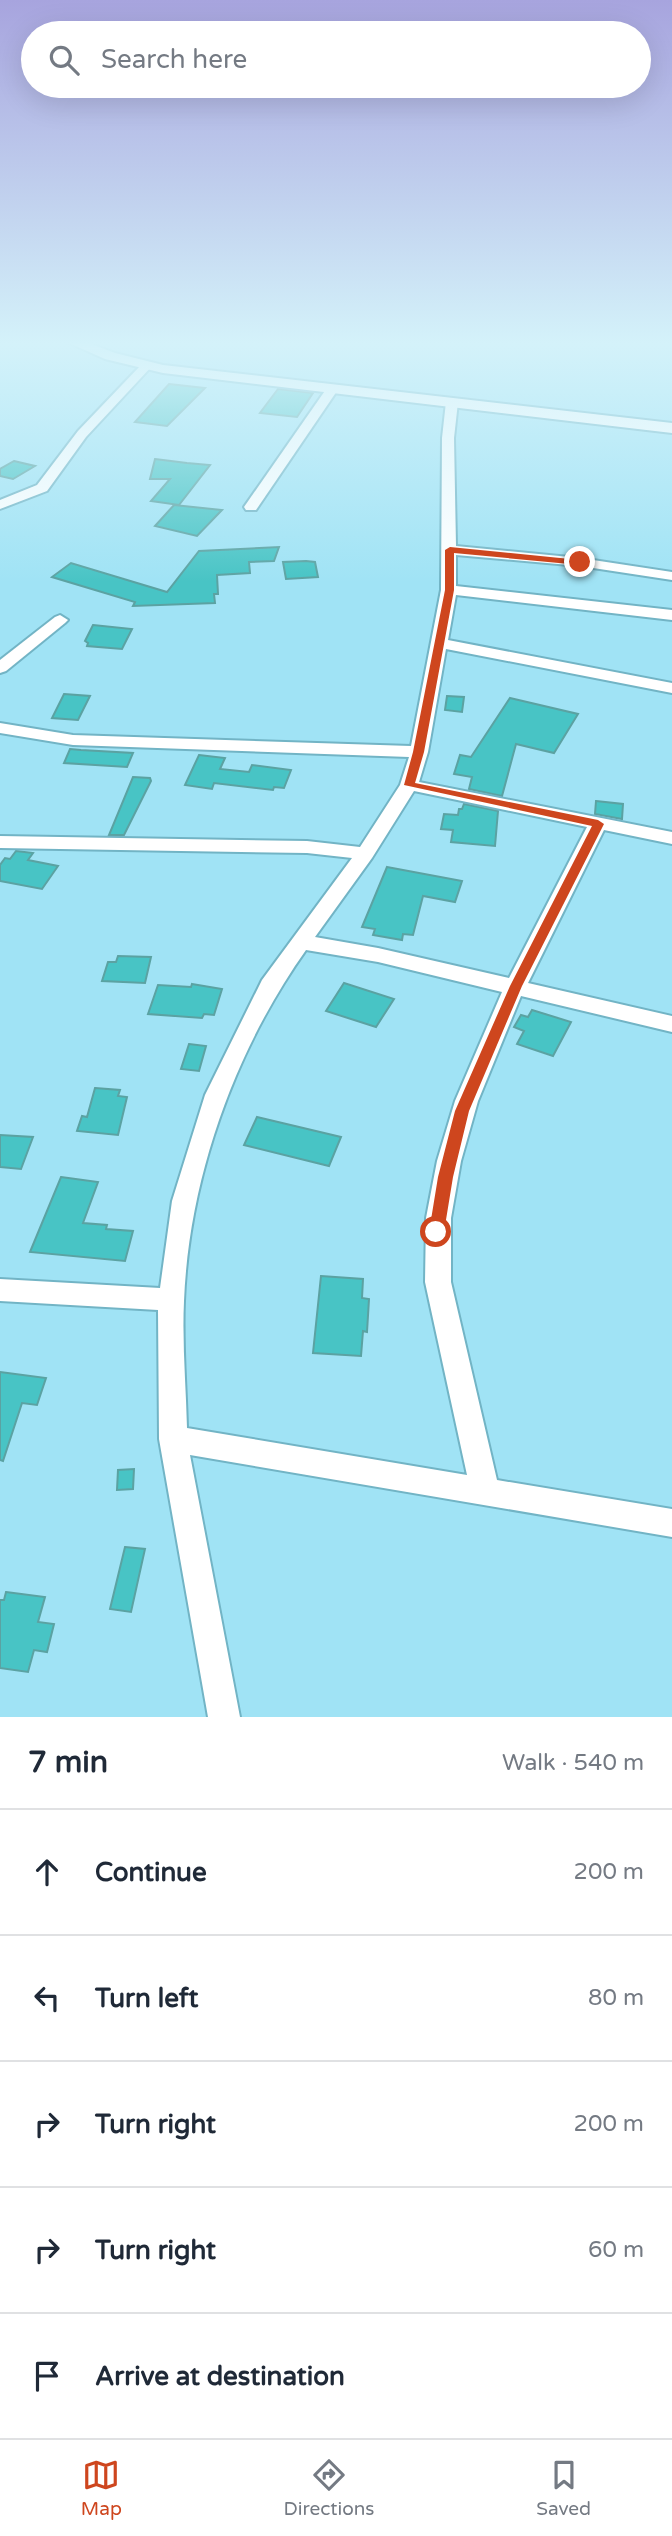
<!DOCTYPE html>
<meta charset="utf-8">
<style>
:root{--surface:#fff;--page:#f6f6f7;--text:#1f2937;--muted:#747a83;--line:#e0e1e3;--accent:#ce461e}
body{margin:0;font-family:"Varela Round",sans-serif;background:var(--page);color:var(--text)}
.stop{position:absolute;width:21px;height:21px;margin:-16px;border:5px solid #ce461e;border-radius:50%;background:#fff}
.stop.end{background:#ce461e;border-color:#fff;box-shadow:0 2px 7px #0008}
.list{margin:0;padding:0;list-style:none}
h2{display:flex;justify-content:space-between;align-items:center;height:91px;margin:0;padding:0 28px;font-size:30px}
h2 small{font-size:23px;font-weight:400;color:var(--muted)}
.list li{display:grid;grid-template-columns:46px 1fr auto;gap:21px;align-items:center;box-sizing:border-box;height:126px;padding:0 28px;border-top:2px solid var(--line)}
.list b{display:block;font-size:26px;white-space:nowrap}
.list em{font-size:23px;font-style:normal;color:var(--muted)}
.icon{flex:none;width:38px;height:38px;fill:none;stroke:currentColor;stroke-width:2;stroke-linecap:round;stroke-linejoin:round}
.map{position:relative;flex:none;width:672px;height:1717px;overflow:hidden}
.search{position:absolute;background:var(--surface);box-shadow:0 7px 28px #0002;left:21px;right:21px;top:21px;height:77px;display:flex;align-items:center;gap:18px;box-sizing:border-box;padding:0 24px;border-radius:38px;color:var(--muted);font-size:26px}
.sheet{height:721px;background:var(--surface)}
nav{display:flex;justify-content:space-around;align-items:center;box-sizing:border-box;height:98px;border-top:2px solid var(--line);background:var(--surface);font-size:19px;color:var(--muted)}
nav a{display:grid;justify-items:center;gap:4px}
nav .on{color:var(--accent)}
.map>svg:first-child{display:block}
.building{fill:#48c4c5;stroke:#5ba2a2;stroke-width:2}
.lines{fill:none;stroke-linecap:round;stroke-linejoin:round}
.minor-casing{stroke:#72b4c5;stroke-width:4}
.tertiary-casing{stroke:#72b4c5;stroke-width:4}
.minor{fill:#fff;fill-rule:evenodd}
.tertiary{fill:#fff;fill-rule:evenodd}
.route{fill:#ce461e}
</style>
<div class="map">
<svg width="672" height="1717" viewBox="0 0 672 1717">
<rect width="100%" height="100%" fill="#a0e3f5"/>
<g class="building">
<path d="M 169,384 L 205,388 L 167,426 L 135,422 Z"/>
<path d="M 278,389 L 313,393 L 297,417 L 260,413 Z"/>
<path d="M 155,459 L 187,463 L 210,465 L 179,505 L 151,501 L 170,479 L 150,479 Z"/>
<path d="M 14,461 L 35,466 L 13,479 L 0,476 L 0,469 Z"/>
<path d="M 174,505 L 222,510 L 197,536 L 155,526 Z"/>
<path d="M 279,547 L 274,561 L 249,562 L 250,573 L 217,575 L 218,594 L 214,594 L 215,603 L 133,606 L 135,602 L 52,577 L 71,563 L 167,592 L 199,551 Z"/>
<path d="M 306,561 L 315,562 L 318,577 L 286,579 L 283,562 Z"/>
<path d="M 93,625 L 132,629 L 122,649 L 87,646 L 88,643 L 85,641 Z"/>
<path d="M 64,694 L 90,696 L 78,720 L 52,718 Z"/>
<path d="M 447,696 L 464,697 L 462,712 L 445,710 Z"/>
<path d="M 510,698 L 578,714 L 554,753 L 516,744 L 502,796 L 469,789 L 472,777 L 454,774 L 460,755 L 471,757 Z"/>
<path d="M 70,749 L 81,750 L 133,753 L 127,767 L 64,763 Z"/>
<path d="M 199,755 L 225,758 L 220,769 L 249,772 L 252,765 L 291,770 L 284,788 L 274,787 L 273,790 L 214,783 L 212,789 L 185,785 Z"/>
<path d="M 133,777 L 150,778 L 151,781 L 124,835 L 109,835 Z"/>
<path d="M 596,801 L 623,804 L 622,819 L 595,814 Z"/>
<path d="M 464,804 L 498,811 L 495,846 L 451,842 L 453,830 L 441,829 L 444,814 L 458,815 L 459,809 L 462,809 Z"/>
<path d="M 16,851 L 33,853 L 28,860 L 58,866 L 42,889 L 0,881 L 0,865 L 5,858 L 10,859 Z"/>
<path d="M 387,867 L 462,881 L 455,902 L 423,896 L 413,935 L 403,934 L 402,940 L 373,935 L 375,929 L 362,927 Z"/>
<path d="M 118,956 L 151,957 L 145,983 L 102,981 L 108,962 L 116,962 Z"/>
<path d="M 344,983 L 394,999 L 376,1027 L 326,1011 Z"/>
<path d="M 192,984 L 222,989 L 214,1015 L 204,1014 L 202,1018 L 148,1014 L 158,985 L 191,987 Z"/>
<path d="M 532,1010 L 571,1022 L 553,1056 L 517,1044 L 524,1031 L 514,1027 L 521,1015 L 528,1017 Z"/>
<path d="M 189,1044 L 206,1046 L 199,1071 L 181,1069 Z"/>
<path d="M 95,1088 L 120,1090 L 118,1096 L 127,1097 L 118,1135 L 77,1131 L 82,1116 L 87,1117 Z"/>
<path d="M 257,1117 L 341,1137 L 329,1166 L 244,1145 Z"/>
<path d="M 0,1135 L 33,1137 L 21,1169 L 0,1167 Z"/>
<path d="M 61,1177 L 98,1182 L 83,1223 L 107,1225 L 106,1229 L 133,1231 L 125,1261 L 30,1252 Z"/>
<path d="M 321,1276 L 363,1279 L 362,1298 L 369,1299 L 367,1332 L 363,1331 L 361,1356 L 313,1353 Z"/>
<path d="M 0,1372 L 46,1378 L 37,1405 L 22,1403 L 3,1461 L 0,1460 Z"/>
<path d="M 134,1469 L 133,1489 L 117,1490 L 118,1470 Z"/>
<path d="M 125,1547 L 145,1549 L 131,1612 L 110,1609 Z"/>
<path d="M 6,1592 L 45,1597 L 38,1622 L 54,1624 L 47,1652 L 34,1650 L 28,1672 L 0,1668 L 0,1600 L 4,1600 Z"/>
</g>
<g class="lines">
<defs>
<g id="minor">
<path d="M 142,364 L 152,366 L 86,437 L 47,491 L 0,509 L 0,500 L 37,485 L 78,431 Z"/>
<path d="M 329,385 L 339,388 L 256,510 L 246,510 L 244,507 Z"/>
<path d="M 452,398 L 458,402 L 454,438 L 456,546 L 580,558 L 672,572 L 672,580 L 580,566 L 456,555 L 456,586 L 672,610 L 672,620 L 456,595 L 448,640 L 672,683 L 672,693 L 446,649 L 428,752 L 419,782 L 672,832 L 672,844 L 604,830 L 528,983 L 672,1016 L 672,1032 L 521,996 L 478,1101 L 461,1161 L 451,1218 L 451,1282 L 497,1480 L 672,1509 L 672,1537 L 190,1455 L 240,1717 L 208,1717 L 159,1439 L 158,1310 L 0,1301 L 0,1279 L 160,1288 L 172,1201 L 205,1095 L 262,980 L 352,858 L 307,853 L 0,848 L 0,836 L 307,841 L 360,847 L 400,785 L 409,757 L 73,745 L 0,733 L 0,723 L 73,735 L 411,746 L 441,590 L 442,438 L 446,402 ZM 414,791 L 587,827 L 509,978 L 378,948 L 315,937 L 372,858 ZM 306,950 L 378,962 L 502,992 L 455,1101 L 437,1161 L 426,1218 L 425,1282 L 467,1475 L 187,1428 C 186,1386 182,1343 184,1301 C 189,1177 235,1050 306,950 Z"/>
<path d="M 60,615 L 68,620 L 65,623 L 6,671 L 0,673 L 0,660 L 55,617 Z"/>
</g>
<path id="tertiary" d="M 67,342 L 86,342 L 115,353 L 163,365 L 672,423 L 672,433 L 163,373 L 105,359 Z"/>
</defs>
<use href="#minor" class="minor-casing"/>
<use href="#tertiary" class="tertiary-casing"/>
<use href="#minor" class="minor"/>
<use href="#tertiary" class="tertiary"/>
</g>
<linearGradient id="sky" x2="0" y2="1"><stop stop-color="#a7a4de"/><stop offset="0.59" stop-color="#d4f2fa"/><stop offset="1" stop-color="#d4f2fa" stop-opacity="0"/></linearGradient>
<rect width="672" height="582" fill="url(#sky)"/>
<path class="route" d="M 450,547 L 580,560 L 584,562 L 580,565 L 454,553 L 454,590 L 424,752 L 415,783 L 598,820 L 604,824 L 522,986 L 469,1111 L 453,1177 L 444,1232 L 436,1238 L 429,1232 L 438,1177 L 455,1111 L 510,986 L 592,826 L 404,785 L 413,752 L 445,590 L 445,550 Z"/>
</svg>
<div class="stop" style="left:436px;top:1232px"></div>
<div class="stop end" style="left:580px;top:562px"></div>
<div class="search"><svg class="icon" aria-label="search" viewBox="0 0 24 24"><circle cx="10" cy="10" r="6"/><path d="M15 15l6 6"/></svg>Search here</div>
</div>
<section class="sheet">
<h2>7 min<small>Walk · 540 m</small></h2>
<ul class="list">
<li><svg class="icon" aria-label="ahead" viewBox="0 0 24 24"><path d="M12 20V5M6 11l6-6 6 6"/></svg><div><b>Continue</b></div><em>200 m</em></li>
<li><svg class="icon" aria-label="left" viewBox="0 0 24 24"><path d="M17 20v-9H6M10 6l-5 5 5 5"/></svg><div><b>Turn left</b></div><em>80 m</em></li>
<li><svg class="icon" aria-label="right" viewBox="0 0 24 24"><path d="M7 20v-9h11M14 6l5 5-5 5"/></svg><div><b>Turn right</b></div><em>200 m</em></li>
<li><svg class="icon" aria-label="right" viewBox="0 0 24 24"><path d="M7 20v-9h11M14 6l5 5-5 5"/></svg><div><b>Turn right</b></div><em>60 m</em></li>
<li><svg class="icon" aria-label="arrive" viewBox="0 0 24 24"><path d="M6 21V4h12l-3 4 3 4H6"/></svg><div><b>Arrive at destination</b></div></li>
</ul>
</section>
<nav>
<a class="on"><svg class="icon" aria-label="map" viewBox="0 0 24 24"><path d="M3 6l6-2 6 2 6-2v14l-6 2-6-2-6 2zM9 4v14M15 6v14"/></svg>Map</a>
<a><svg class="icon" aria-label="directions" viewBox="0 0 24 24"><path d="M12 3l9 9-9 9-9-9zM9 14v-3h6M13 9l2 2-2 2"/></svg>Directions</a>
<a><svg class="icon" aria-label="saved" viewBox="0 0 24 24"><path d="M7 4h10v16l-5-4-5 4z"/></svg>Saved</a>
</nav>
